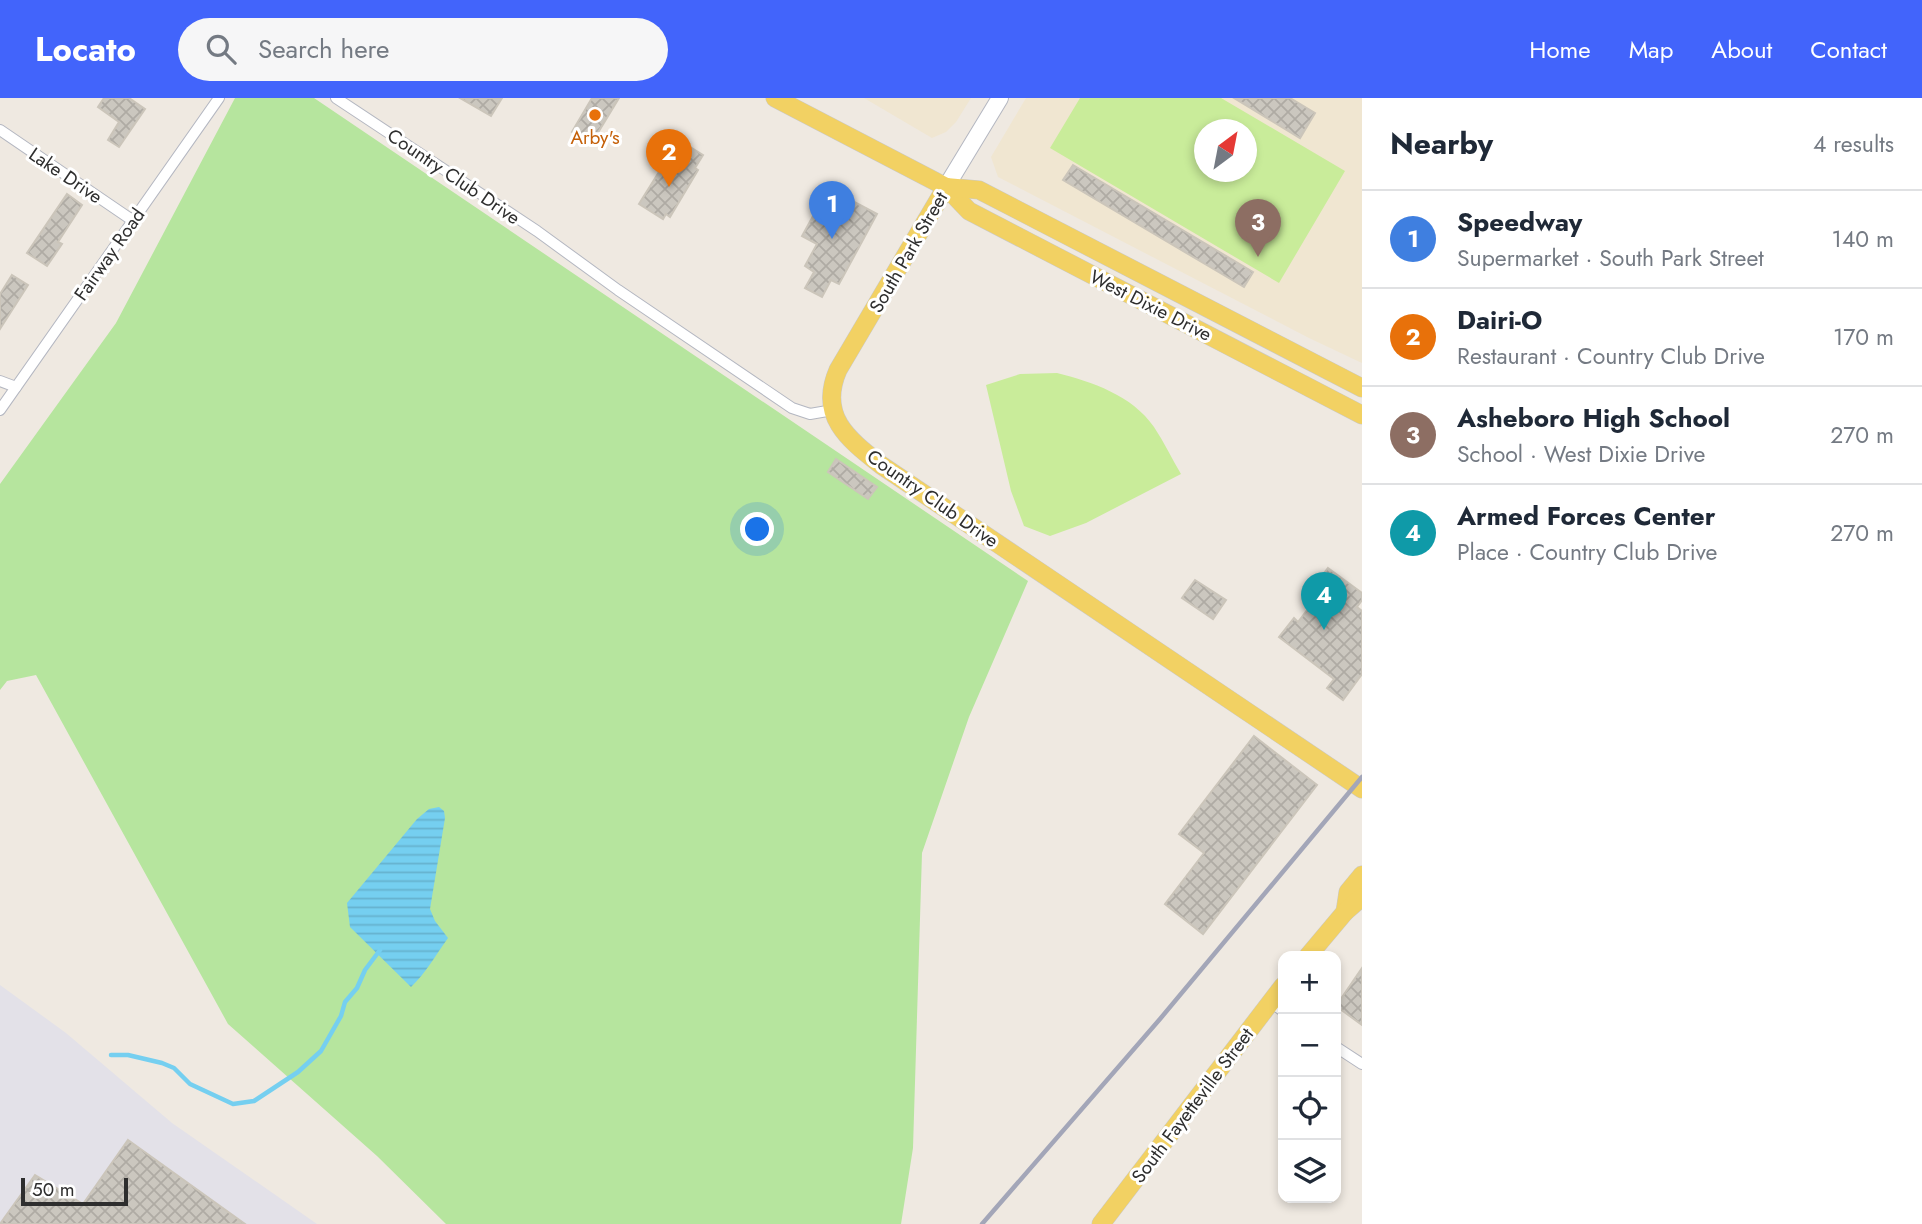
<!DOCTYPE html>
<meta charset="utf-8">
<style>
:root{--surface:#fff;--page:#f6f6f7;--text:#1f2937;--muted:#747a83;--line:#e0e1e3;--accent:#4264fb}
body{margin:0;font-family:Jost,sans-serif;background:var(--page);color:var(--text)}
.controls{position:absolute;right:21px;bottom:21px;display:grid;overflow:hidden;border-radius:14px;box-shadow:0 4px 10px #0003}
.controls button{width:63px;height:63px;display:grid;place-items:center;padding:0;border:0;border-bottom:2px solid var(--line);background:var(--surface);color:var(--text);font:35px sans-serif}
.compass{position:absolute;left:1194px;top:21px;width:63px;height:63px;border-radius:50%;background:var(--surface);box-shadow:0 4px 10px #0003;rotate:32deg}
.scale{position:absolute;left:21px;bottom:18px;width:107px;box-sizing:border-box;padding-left:7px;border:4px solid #2e2e2e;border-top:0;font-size:19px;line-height:24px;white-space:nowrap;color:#2e2e2e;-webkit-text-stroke:5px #fff;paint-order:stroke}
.you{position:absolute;left:758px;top:432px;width:24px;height:24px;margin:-18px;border:5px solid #fff;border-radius:50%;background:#1a73e8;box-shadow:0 0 0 10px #1a73e833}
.badge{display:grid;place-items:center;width:46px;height:46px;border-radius:50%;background:var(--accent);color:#fff;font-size:23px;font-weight:700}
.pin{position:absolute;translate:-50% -58px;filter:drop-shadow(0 2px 4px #0008)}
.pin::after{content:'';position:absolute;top:37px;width:24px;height:21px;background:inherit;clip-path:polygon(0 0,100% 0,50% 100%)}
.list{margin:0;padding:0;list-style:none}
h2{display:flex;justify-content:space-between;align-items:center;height:91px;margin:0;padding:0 28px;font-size:30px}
h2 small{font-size:23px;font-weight:400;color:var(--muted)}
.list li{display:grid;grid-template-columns:46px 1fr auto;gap:21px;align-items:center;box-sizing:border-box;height:98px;padding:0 28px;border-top:2px solid var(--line)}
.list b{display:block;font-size:26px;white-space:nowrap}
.list p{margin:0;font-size:23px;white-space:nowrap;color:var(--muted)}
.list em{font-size:23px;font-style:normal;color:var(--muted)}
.icon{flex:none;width:38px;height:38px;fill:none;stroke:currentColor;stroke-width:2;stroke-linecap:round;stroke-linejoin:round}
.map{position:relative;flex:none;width:1362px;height:1126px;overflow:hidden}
header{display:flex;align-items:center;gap:42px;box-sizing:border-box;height:98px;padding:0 35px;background:var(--accent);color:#fff}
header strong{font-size:33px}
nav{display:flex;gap:38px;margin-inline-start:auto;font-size:24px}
.search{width:490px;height:63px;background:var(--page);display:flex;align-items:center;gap:18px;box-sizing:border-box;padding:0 24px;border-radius:38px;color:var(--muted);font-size:26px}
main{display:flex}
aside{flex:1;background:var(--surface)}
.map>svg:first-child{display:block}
.industrial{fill:#e3e1e8}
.education{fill:#f0e6d1;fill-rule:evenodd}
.grass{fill:#b6e59e}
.pitch{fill:#c9ec9a;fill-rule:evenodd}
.water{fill:url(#water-rules)}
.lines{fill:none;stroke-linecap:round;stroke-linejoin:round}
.stream{stroke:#75cff0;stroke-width:4.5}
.building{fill:url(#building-cross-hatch);stroke:#cbc5ba;stroke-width:2}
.minor-casing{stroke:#b4b7c1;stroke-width:12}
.secondary-casing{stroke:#b4b7c1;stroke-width:18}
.primary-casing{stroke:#c9c9c9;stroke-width:19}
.minor{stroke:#fff;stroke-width:10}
.secondary{stroke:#fff;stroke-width:16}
.primary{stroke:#f2d163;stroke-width:18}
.rail{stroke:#a3a6b8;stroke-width:4.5}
.food-dot{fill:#e8710a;stroke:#fff;stroke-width:2.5}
.labels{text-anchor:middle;stroke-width:6;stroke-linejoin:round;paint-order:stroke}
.food-label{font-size:19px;fill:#c56008;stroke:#fff}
.street-label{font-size:19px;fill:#2e2e2e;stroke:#fff}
</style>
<header>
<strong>Locato</strong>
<div class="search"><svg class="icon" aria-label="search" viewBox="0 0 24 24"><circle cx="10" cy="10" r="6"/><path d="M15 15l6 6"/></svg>Search here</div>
<nav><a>Home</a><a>Map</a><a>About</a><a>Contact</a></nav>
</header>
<main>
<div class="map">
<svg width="1362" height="1126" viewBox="0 0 1362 1126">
<defs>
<pattern id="water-rules" width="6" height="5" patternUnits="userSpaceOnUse" patternTransform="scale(1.75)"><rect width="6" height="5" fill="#75cff0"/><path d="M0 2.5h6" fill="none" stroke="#66b2ce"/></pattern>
<pattern id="building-cross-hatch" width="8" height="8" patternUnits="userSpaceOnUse" patternTransform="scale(1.75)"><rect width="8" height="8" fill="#cbc7bf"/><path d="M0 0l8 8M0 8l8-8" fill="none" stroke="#afaba4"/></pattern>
</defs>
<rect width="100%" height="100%" fill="#efe9e1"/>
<path class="industrial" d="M 0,887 L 66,935 L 172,1025 L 317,1126 L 0,1126 Z"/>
<g class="education">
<path d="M 864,0 L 971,0 L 956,24 L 946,34 L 932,40 Z"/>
<path d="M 1026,0 L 1362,0 L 1362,265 L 1309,240 L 998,79 L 991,59 ZM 1204,32 L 1246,32 L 1246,74 L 1204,74 Z"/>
</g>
<path class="grass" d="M 235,0 L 314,0 L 1028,483 L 969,619 L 922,755 L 913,1050 L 901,1126 L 446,1126 L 377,1058 L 228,926 L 36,577 L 7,583 L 0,592 L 0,386 L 116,225 Z"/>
<g class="pitch">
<path d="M 1080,0 L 1221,0 L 1345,73 L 1279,185 L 1050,50 ZM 1204,32 L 1246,32 L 1246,74 L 1204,74 Z"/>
<path d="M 1057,275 C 1092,284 1132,297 1154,329 C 1164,344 1172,361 1181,376 L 1086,425 L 1050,438 L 1024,428 L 1011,393 L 986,287 L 1020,276 Z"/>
</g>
<path class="water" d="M 439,709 L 444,713 L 445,720 L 430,811 L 435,823 L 448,840 C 435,858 426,875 411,889 L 350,829 L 347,805 L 417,721 L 429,711 Z"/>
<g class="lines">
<path class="stream" d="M 111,957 L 128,957 L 162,965 L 174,970 L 190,986 L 233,1006 L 254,1003 L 298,974 L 321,953 L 341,918 L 345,904 L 357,890 L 365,872 L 380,852"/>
</g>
<g class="building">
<path d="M 104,0 L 129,0 L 145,11 L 119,49 L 108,42 L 119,24 L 98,9 Z"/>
<path d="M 460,0 L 502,0 L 491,18 Z"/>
<path d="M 592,0 L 619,0 L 591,46 L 572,34 Z"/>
<path d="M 1234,0 L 1290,0 L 1315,15 L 1300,40 Z"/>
<path d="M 679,42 L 703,57 L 695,70 L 698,72 L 670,119 L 666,116 L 663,121 L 639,106 Z"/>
<path d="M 1073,67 L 1253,174 L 1244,189 L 1063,82 Z"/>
<path d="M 67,96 L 82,107 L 58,144 L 62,146 L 47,168 L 27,155 Z"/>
<path d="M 843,98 L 877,116 L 839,186 L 831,182 L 822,199 L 805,190 L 814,174 L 805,168 L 817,146 L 802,138 L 813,118 L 828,126 Z"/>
<path d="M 12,177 L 28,187 L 0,231 L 0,196 Z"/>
<path d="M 836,361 L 877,389 L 868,401 L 828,374 Z"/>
<path d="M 1328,470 L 1362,495 L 1362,502 L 1357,509 L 1362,513 L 1362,576 L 1343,602 L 1327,590 L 1334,581 L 1279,539 L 1294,520 L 1298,524 L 1317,499 L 1310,494 Z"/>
<path d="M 1195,482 L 1226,502 L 1213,521 L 1182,500 Z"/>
<path d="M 1254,638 L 1317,687 L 1203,836 L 1165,806 L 1204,755 L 1179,736 Z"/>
<path d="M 1362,870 L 1362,927 L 1336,908 Z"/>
<path d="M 128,1042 L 245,1126 L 0,1126 L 35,1077 L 83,1106 Z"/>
</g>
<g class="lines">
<defs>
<g id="minor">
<path d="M 336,0 L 537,133 L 618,192 L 792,310 L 810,316 L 833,312"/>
<path d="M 0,32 L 132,122"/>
<path d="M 0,283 L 16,289"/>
<path d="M 0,312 L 219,0"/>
<path d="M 1270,904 L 1283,913"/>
<path d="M 1336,949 L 1362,966"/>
</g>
<path id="secondary" d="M 946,89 L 1000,0"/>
<g id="primary">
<path d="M 775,0 L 946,89 L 969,113 L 1362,317"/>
<path d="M 946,89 L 838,272 C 818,318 848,341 881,367 L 1362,691"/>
<path d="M 946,89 L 979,92 L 1362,290"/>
<path d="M 1345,814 L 1348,794 L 1362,777"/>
<path d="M 1308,858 L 1345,814 L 1362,799"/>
<path d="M 1101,1126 L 1283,888"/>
</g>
</defs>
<use href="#minor" class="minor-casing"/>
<use href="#secondary" class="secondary-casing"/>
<use href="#primary" class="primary-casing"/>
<use href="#minor" class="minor"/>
<use href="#secondary" class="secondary"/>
<use href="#primary" class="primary"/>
<path class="rail" d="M 982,1126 L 1160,921 L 1362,679"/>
</g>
<circle class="food-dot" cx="595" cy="17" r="7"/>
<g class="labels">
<g class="food-label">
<text x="595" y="46">Arby's</text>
</g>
<g class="street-label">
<text transform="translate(66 77) rotate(34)" y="7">Lake Drive</text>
<text transform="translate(454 78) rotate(34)" y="7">Country Club Drive</text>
<text transform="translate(908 154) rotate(-60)" y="7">South Park Street</text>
<text transform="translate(109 156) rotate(-55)" y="7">Fairway Road</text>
<text transform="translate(1151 207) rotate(27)" y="7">West Dixie Drive</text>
<text transform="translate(933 400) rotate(35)" y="7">Country Club Drive</text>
<text transform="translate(1192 1007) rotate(-53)" y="7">South Fayetteville Street</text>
</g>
</g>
</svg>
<div class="controls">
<button>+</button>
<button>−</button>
<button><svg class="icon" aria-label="locate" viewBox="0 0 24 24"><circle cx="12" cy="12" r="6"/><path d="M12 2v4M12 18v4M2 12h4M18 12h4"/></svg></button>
<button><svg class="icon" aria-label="layers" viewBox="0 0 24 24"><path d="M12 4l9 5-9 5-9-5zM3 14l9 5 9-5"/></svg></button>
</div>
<svg class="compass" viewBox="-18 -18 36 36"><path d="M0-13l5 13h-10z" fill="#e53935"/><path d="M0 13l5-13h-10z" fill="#747a83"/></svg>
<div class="scale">50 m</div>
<div class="you"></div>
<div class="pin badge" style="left:832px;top:141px;background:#3f7fe0">1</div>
<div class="pin badge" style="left:669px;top:89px;background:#e8710a">2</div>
<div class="pin badge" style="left:1258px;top:159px;background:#8d6e63">3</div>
<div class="pin badge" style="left:1324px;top:532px;background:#0f9aa8">4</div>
</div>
<aside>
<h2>Nearby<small>4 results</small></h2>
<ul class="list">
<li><span class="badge" style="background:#3f7fe0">1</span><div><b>Speedway</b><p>Supermarket · South Park Street</p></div><em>140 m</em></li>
<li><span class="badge" style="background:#e8710a">2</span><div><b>Dairi-O</b><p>Restaurant · Country Club Drive</p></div><em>170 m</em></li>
<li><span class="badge" style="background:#8d6e63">3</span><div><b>Asheboro High School</b><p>School · West Dixie Drive</p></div><em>270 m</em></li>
<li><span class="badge" style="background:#0f9aa8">4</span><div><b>Armed Forces Center</b><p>Place · Country Club Drive</p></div><em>270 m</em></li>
</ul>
</aside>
</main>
